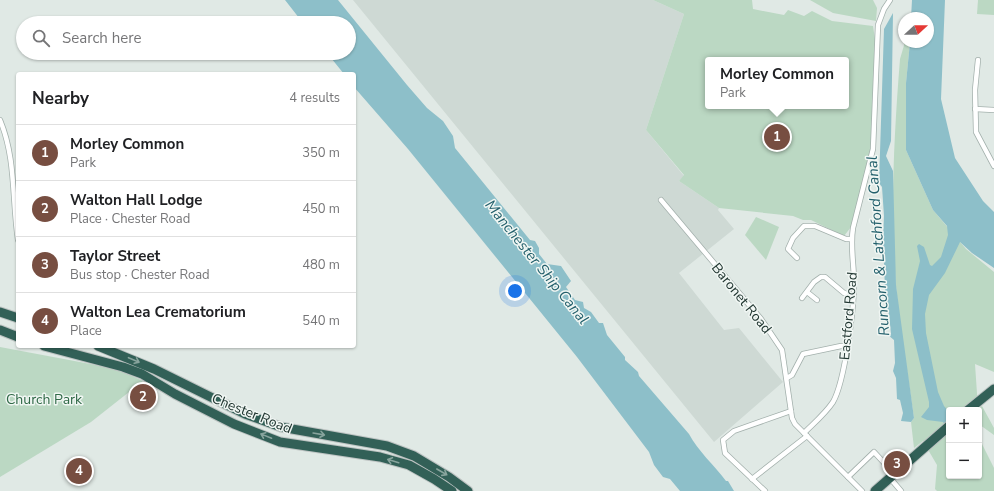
<!DOCTYPE html>
<meta charset="utf-8">
<style>
:root{--surface:#fff;--page:#f2f2f2;--text:#202124;--muted:#757577;--line:#e0e0e0;--accent:#774e41}
body{margin:0;font-family:"Nunito Sans",sans-serif;background:var(--page);color:var(--text)}
.controls{position:absolute;right:12px;bottom:12px;display:grid;overflow:hidden;border-radius:4px;box-shadow:0 1px 3px #0004}
.controls button{width:36px;height:36px;display:grid;place-items:center;padding:0;border:0;border-bottom:1px solid var(--line);background:var(--surface);color:var(--text);font:20px sans-serif}
.compass{position:absolute;left:898px;top:12px;width:36px;height:36px;border-radius:50%;background:var(--surface);box-shadow:0 1px 3px #0004;rotate:69deg}
.you{position:absolute;left:515px;top:291px;width:14px;height:14px;margin:-10px;border:3px solid #fff;border-radius:50%;background:#1a73e8;box-shadow:0 0 0 6px #1a73e833}
.badge{display:grid;place-items:center;width:26px;height:26px;border-radius:50%;background:var(--accent);color:#fff;font-size:13px;font-weight:700}
.pin{position:absolute;translate:-50% -50%;border:2px solid #fff;box-shadow:0 1px 4px #0006}
.popup{position:absolute;left:705px;top:57px;width:144px;height:52px;box-sizing:border-box;display:grid;place-content:center;border-radius:4px;background:var(--surface);filter:drop-shadow(0 1px 3px #0005);font-size:13px;white-space:nowrap;color:var(--muted)}
.popup b{font-size:15px;color:var(--text)}
.popup::after{content:'';position:absolute;left:50%;top:100%;margin-left:-8px;border:8px solid transparent;border-top-color:var(--surface)}
.list{margin:0;padding:0;list-style:none}
h2{display:flex;justify-content:space-between;align-items:center;height:52px;margin:0;padding:0 16px;font-size:17px}
h2 small{font-size:13px;font-weight:400;color:var(--muted)}
.list li{display:grid;grid-template-columns:26px 1fr auto;gap:12px;align-items:center;box-sizing:border-box;height:56px;padding:0 16px;border-top:1px solid var(--line)}
.list b{display:block;font-size:15px;white-space:nowrap}
.list p{margin:0;font-size:13px;white-space:nowrap;color:var(--muted)}
.list em{font-size:13px;font-style:normal;color:var(--muted)}
.icon{flex:none;width:22px;height:22px;fill:none;stroke:currentColor;stroke-width:2;stroke-linecap:round;stroke-linejoin:round}
.map{position:relative;flex:none;width:994px;height:491px;overflow:hidden}
.search{position:absolute;background:var(--surface);box-shadow:0 1px 3px #0004;left:16px;top:16px;width:340px;height:44px;display:flex;align-items:center;gap:10px;box-sizing:border-box;padding:0 14px;border-radius:22px;color:var(--muted);font-size:15px}
.panel{position:absolute;background:var(--surface);box-shadow:0 1px 3px #0004;left:16px;top:72px;width:340px;height:276px;border-radius:4px}
.map>svg:first-child{display:block}
.built{fill:#ced9d4}
.green{fill:#bbd8c3;fill-rule:evenodd}
.water{fill:#8dbfc9}
.lines{fill:none;stroke-linecap:round;stroke-linejoin:round}
.street-casing{stroke:#a3b0ac;stroke-width:6}
.highway-casing{stroke:#bdc3c2;stroke-width:11}
.street{stroke:#fff;stroke-width:4.5}
.highway{stroke:#326057;stroke-width:9}
.oneway{stroke:#88a49d}
.labels{text-anchor:middle;stroke-width:3;stroke-linejoin:round;paint-order:stroke}
.street-label{font-size:14px;fill:#223732;stroke:#f0f6f3}
.park-label{font-size:14px;fill:#316a48;stroke:#f0f6f3}
.water-label{font-size:15px;font-style:italic;fill:#23606c;stroke:#f0f6f3}
</style>
<div class="map">
<svg width="994" height="491" viewBox="0 0 994 491">
<rect width="100%" height="100%" fill="#e0e9e5"/>
<path class="built" d="M 353,0 L 653,0 L 684,14 L 646,130 L 684,176 L 679,181 L 719,208 L 718,210 L 734,229 L 679,273 L 724,330 L 739,328 L 783,382 L 714,442 Z"/>
<g class="green">
<path d="M 653,0 L 752,0 L 753,9 L 784,15 L 788,10 L 804,16 L 812,11 L 832,21 L 873,26 L 875,39 L 873,149 L 853,228 L 851,227 L 844,236 L 811,220 L 803,220 L 793,216 L 719,208 L 679,181 L 684,175 L 646,130 L 684,14 ZM 708,60 L 846,60 L 846,106 L 708,106 Z"/>
<path d="M 810,0 L 873,0 L 877,8 L 876,21 L 833,13 Z"/>
<path d="M 978,0 L 994,0 L 994,15 L 977,14 Z"/>
<path d="M 905,42 L 910,42 L 906,83 L 906,150 L 933,210 L 966,249 L 994,272 L 994,372 L 975,364 L 978,408 L 982,406 L 994,428 L 994,435 L 980,425 L 980,440 L 994,468 L 994,491 L 937,491 L 935,489 L 937,465 L 923,441 L 914,448 L 911,422 L 914,418 C 908,374 900,330 896,286 C 890,211 894,135 900,59 ZM 949,410 L 979,410 L 979,476 L 949,476 Z"/>
<path d="M 756,217 L 779,227 L 766,260 L 745,235 Z"/>
<path d="M 0,347 L 117,369 L 143,381 L 91,422 L 0,477 Z"/>
</g>
<g class="water">
<path d="M 285,0 L 338,0 L 407,85 L 427,108 L 443,121 L 453,136 L 455,148 L 530,240 L 535,241 L 539,248 L 539,254 L 547,264 L 561,266 L 571,281 L 566,287 L 575,300 L 583,302 L 584,308 L 591,312 L 599,323 L 603,323 L 607,335 L 625,357 L 625,360 L 638,372 L 639,376 L 689,434 C 698,451 714,465 726,481 L 728,481 L 734,491 L 680,491 L 670,479 L 663,477 L 654,465 L 649,452 L 577,357 L 408,149 L 354,87 L 354,74 L 344,74 L 327,53 L 349,53 L 349,23 L 303,23 Z"/>
<path d="M 912,0 L 945,0 L 941,99 L 955,158 L 983,201 L 994,212 L 994,268 L 972,253 L 960,242 L 945,273 L 929,295 L 925,314 L 926,333 L 938,392 L 944,406 L 949,412 L 949,431 L 943,422 L 927,420 L 921,417 L 929,407 L 929,402 L 912,329 L 913,289 L 920,261 L 917,246 L 919,244 L 924,247 L 930,265 L 932,266 L 941,257 L 948,235 L 947,226 L 933,210 L 906,150 L 906,83 L 910,42 L 928,42 L 928,18 L 911,18 Z"/>
<path d="M 893,13 L 891,141 L 886,156 L 893,171 L 896,285 L 914,418 L 911,422 L 901,421 L 903,413 L 900,400 L 897,399 L 896,378 L 893,371 L 895,363 L 894,340 L 888,335 L 891,334 L 889,314 L 886,309 L 887,306 L 885,289 L 883,240 L 884,216 L 882,187 L 879,183 L 884,29 Z"/>
</g>
<g class="lines">
<defs>
<g id="street">
<path d="M 978,60 L 975,90 L 976,132 L 994,166"/>
<path d="M 975,109 L 994,110"/>
<path d="M 0,120 C 16,158 12,200 18,240"/>
<path d="M 661,200 L 761,319 L 782,350 L 792,418 L 795,424 L 862,491"/>
<path d="M 797,258 L 788,249 L 793,238 L 804,226 L 815,226 L 846,239 L 851,239"/>
<path d="M 807,292 L 817,300"/>
<path d="M 802,298 L 814,282 L 821,277 L 825,277 L 844,293 L 853,296"/>
<path d="M 787,378 L 792,375 L 803,354 L 841,346 L 847,346"/>
<path d="M 804,433 C 814,423 825,414 833,402 C 845,381 854,308 854,282 C 854,264 850,246 853,228 L 873,149 L 878,25 L 884,9 L 890,0"/>
<path d="M 848,477 L 874,452 L 887,466"/>
<path d="M 890,478 L 901,491"/>
<path d="M 752,479 L 807,436"/>
<path d="M 765,491 L 725,453 L 723,440 L 734,431 L 791,411"/>
</g>
<g id="highway">
<path d="M 0,312 L 18,318"/>
<path d="M 0,330 L 18,337"/>
<path d="M 44,346 L 123,367 L 142,374 L 175,394 L 234,424 L 280,442 L 380,457 L 409,465 L 434,479 L 452,491"/>
<path d="M 98,346 L 154,369 L 245,414 L 281,427 L 387,446 L 414,456 L 449,477 L 468,491"/>
<path d="M 968,410 L 994,389"/>
<path d="M 875,491 L 949,426"/>
</g>
</defs>
<use href="#street" class="street-casing"/>
<use href="#highway" class="highway-casing"/>
<use href="#street" class="street"/>
<use href="#highway" class="highway"/>
</g>
<defs><path id="oneway-shaft" d="M-6 0H5M1.5-3L5.5 0L1.5 3" fill="none" stroke-width="1.6" stroke-linecap="round" stroke-linejoin="round"/></defs>
<g class="oneway">
<use href="#oneway-shaft" transform="translate(134 360) rotate(23)"/>
<use href="#oneway-shaft" transform="translate(319 434) rotate(10)"/>
<use href="#oneway-shaft" transform="translate(266 436) rotate(-158)"/>
<use href="#oneway-shaft" transform="translate(393 461) rotate(-163)"/>
<use href="#oneway-shaft" transform="translate(442 472) rotate(30)"/>
</g>
<g class="labels">
<g class="street-label">
<text transform="translate(742 298) rotate(51)" y="5">Baronet Road</text>
<text transform="translate(848 316) rotate(-85)" y="5">Eastford Road</text>
<text transform="translate(252 413) rotate(22)" y="5">Chester Road</text>
</g>
<g class="park-label">
<text x="44" y="404">Church Park</text>
</g>
<g class="water-label">
<text transform="translate(878 246) rotate(-94)" y="5">Runcorn &amp; Latchford Canal</text>
<text transform="translate(537 262) rotate(51)" y="5">Manchester Ship Canal</text>
</g>
</g>
</svg>
<div class="controls">
<button>+</button>
<button>−</button>
</div>
<svg class="compass" viewBox="-18 -18 36 36"><path d="M0-13l5 13h-10z" fill="#e53935"/><path d="M0 13l5-13h-10z" fill="#757577"/></svg>
<div class="you"></div>
<div class="pin badge" style="left:777px;top:137px">1</div>
<div class="popup"><b>Morley Common</b>Park</div>
<div class="pin badge" style="left:143px;top:397px">2</div>
<div class="pin badge" style="left:897px;top:464px">3</div>
<div class="pin badge" style="left:79px;top:471px">4</div>
<div class="search"><svg class="icon" aria-label="search" viewBox="0 0 24 24"><circle cx="10" cy="10" r="6"/><path d="M15 15l6 6"/></svg>Search here</div>
<section class="panel">
<h2>Nearby<small>4 results</small></h2>
<ul class="list">
<li><span class="badge">1</span><div><b>Morley Common</b><p>Park</p></div><em>350 m</em></li>
<li><span class="badge">2</span><div><b>Walton Hall Lodge</b><p>Place · Chester Road</p></div><em>450 m</em></li>
<li><span class="badge">3</span><div><b>Taylor Street</b><p>Bus stop · Chester Road</p></div><em>480 m</em></li>
<li><span class="badge">4</span><div><b>Walton Lea Crematorium</b><p>Place</p></div><em>540 m</em></li>
</ul>
</section>
</div>
